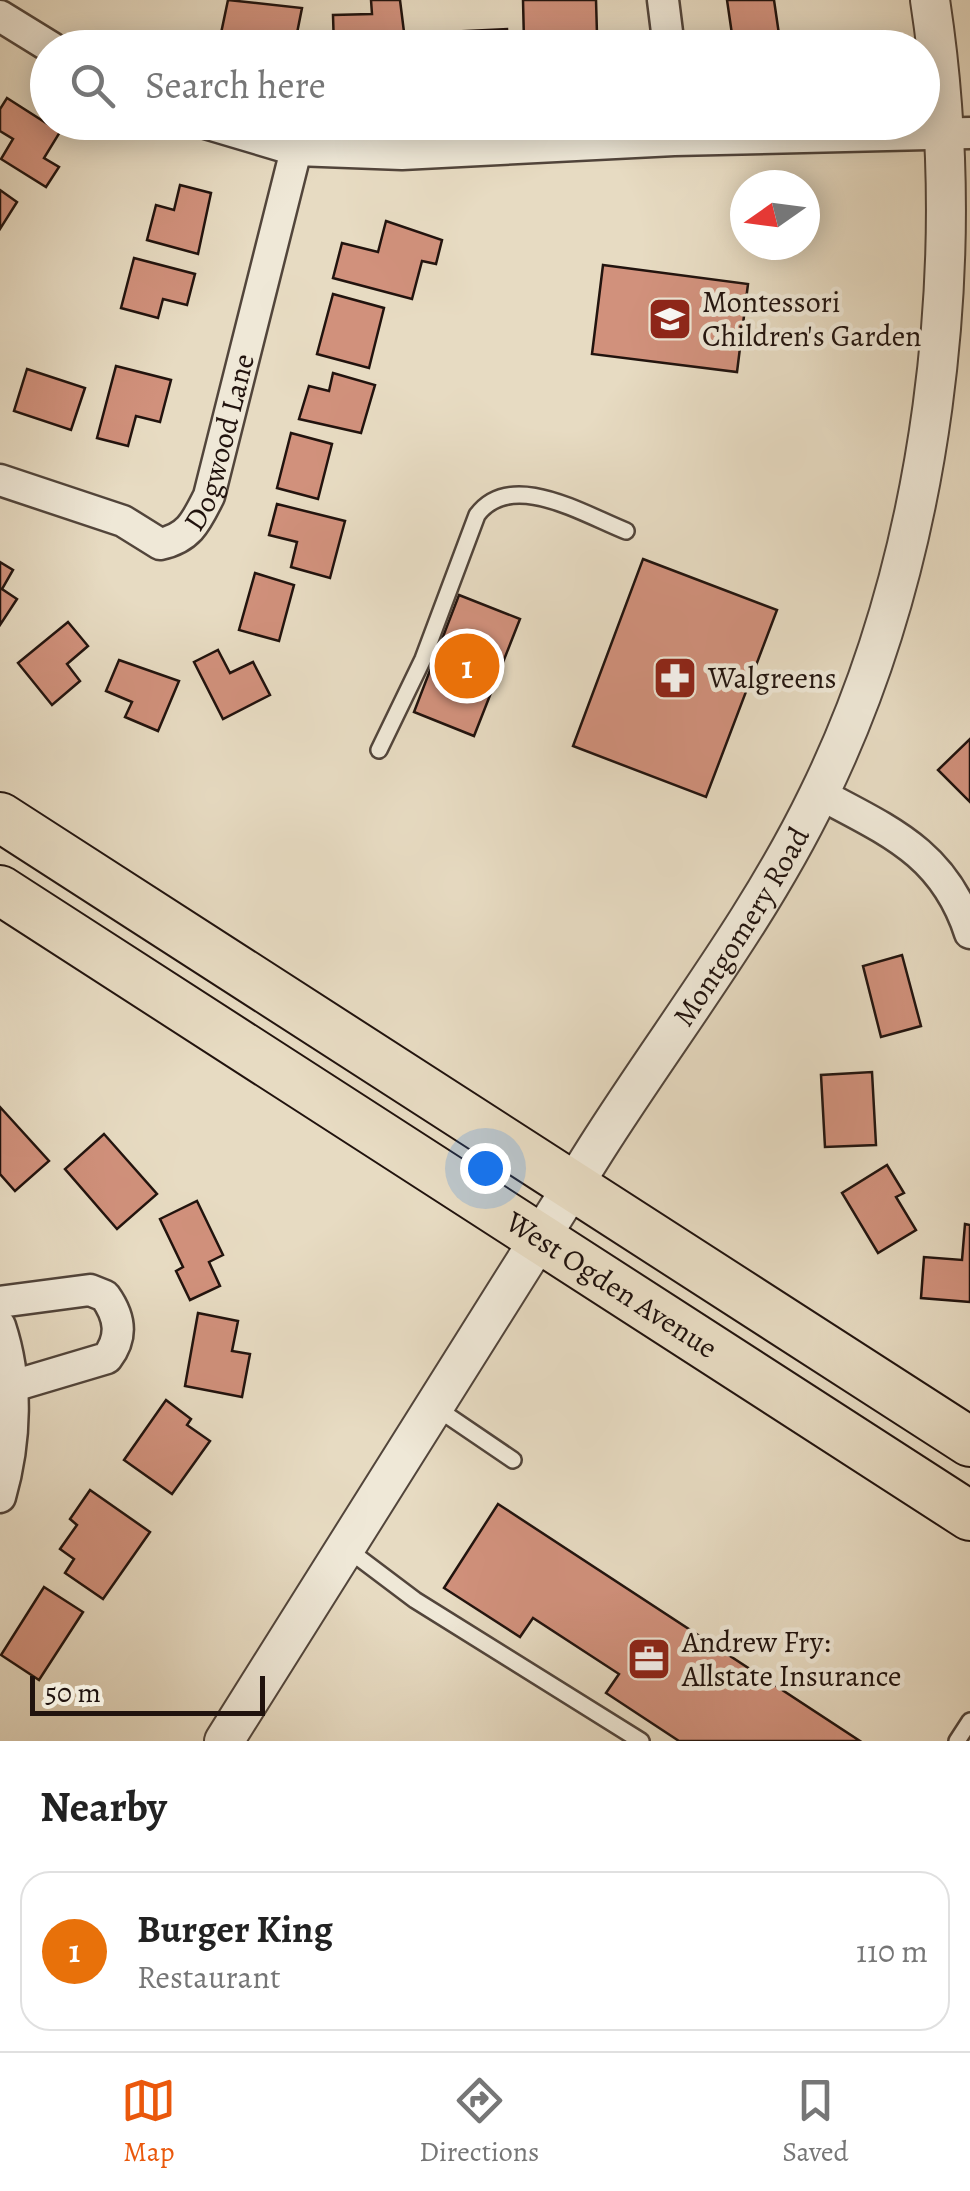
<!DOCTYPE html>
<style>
:root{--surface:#fff;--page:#f2f2f2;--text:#222;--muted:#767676;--line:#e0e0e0;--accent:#ea580c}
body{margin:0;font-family:Alegreya,serif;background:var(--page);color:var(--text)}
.compass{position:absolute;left:730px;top:170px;width:90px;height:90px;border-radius:50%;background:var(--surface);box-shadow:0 5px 25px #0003;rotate:256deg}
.scale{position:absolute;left:30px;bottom:25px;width:235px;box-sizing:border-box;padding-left:10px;border:5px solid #21130e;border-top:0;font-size:28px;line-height:35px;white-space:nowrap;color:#21130e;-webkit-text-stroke:8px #efe8d7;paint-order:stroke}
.you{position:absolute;left:485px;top:1168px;width:35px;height:35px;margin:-25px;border:8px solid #fff;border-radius:50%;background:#1a73e8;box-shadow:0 0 0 15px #1a73e833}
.badge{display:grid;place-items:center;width:65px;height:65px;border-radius:50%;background:var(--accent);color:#fff;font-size:32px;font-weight:700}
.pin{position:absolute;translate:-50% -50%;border:5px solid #fff;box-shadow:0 2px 10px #0006}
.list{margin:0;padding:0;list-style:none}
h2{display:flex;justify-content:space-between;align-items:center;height:130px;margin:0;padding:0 40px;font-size:42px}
h2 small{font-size:32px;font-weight:400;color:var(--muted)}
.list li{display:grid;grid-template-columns:65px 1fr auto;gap:30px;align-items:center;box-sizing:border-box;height:160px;margin:0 20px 20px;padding:0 20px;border:2px solid var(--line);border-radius:30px}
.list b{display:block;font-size:38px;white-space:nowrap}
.list p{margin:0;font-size:32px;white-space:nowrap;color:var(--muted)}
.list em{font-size:32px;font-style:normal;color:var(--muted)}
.icon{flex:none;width:55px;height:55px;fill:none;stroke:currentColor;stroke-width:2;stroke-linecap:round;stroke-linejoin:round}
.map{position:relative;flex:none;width:970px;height:1741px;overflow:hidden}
.search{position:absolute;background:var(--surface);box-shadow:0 5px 25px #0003;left:30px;right:30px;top:30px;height:110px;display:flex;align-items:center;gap:25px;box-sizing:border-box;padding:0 35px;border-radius:55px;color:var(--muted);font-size:38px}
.sheet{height:310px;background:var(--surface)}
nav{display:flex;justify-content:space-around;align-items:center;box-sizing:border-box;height:140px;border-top:2px solid var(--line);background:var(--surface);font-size:28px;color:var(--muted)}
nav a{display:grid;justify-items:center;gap:5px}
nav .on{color:var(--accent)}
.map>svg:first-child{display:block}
.building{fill:#d1917c;stroke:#21130e;stroke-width:2.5}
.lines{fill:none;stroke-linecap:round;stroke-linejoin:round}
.service-casing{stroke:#52453b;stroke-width:20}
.minor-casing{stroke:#52453b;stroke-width:35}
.tertiary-casing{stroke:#52453b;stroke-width:42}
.primary-casing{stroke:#21130e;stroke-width:52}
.service{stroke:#efe8d7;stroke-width:15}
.minor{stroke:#efe8d7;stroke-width:30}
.tertiary{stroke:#efe8d7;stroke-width:38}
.primary{stroke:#e7dbc2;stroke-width:48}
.labels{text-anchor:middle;stroke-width:9;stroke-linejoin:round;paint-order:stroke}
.poi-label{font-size:30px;fill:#21130e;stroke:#efe8d7;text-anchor:start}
.street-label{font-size:30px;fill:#21130e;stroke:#efe8d7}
</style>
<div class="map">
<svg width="970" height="1741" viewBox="0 0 970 1741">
<rect width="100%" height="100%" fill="#e7dbc2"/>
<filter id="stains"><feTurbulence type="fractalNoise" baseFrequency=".002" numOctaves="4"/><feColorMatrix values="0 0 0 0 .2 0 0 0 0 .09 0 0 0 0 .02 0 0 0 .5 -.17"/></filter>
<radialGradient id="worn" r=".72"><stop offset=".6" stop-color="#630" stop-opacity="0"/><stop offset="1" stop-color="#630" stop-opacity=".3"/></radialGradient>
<g class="building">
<path d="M 228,0 L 302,8 L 294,48 L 262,48 L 220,38 Z"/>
<path d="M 371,0 L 400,0 L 406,48 L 334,48 L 333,15 L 372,14 Z"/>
<path d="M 523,0 L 596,0 L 597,34 L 608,33 L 609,48 L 575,48 L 575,40 L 524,42 Z"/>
<path d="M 727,0 L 774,0 L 781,48 L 734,48 Z"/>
<path d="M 507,29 L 508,48 L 426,48 L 426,33 Z"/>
<path d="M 7,98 L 60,132 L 44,158 L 59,167 L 46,187 L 1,159 L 13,139 L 0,131 L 0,109 Z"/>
<path d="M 180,185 L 211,193 L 198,254 L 147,240 L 156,205 L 174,210 Z"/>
<path d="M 0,190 L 17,202 L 0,229 Z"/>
<path d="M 386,221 L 442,240 L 436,264 L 422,261 L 412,299 L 333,278 L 342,243 L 378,252 Z"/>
<path d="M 134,258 L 195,274 L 187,305 L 163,299 L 158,318 L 121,308 Z"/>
<path d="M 603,265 L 748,284 L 737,372 L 592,354 Z"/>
<path d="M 333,294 L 384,308 L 369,368 L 317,354 Z"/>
<path d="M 116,366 L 171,380 L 160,422 L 136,416 L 128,446 L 97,438 Z"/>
<path d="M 27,369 L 85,388 L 71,430 L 14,411 Z"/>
<path d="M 333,373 L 375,385 L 361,433 L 299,419 L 309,386 L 329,391 Z"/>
<path d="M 291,433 L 332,444 L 318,499 L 277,488 Z"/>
<path d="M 277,504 L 345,521 L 330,578 L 291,567 L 297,542 L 269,535 Z"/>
<path d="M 643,559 L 777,610 L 706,797 L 573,746 Z"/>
<path d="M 0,562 L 13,570 L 2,589 L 17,599 L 0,625 Z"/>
<path d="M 255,573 L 294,585 L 279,641 L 239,630 Z"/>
<path d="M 459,595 L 520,619 L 474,736 L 414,712 Z"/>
<path d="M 68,622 L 88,646 L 67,664 L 80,681 L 52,705 L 18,663 Z"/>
<path d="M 218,650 L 230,673 L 253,662 L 270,695 L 223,719 L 194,662 Z"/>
<path d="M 119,660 L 179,681 L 158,731 L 125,717 L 132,702 L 106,691 Z"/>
<path d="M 970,739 L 970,802 L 938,770 Z"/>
<path d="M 902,955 L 921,1026 L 881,1037 L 863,966 Z"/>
<path d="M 872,1072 L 876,1145 L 825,1147 L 821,1075 Z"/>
<path d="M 0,1107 L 49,1161 L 15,1191 L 0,1174 Z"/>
<path d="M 104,1134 L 157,1194 L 117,1229 L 65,1169 Z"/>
<path d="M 887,1165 L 904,1193 L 896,1197 L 916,1230 L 878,1253 L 842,1193 Z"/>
<path d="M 197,1201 L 223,1255 L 209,1262 L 220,1286 L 190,1300 L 176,1271 L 183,1267 L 160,1219 Z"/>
<path d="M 965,1224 L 970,1225 L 970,1302 L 921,1298 L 924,1257 L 962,1260 Z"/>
<path d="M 198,1313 L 238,1321 L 232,1351 L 250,1354 L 242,1397 L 185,1386 Z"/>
<path d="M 166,1400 L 191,1419 L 187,1425 L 210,1441 L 172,1494 L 124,1460 Z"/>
<path d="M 90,1490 L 150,1532 L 103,1599 L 65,1573 L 74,1559 L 60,1549 L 77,1525 L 70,1519 Z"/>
<path d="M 498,1504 L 860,1741 L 679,1741 L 606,1693 L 619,1674 L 533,1618 L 520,1637 L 444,1588 Z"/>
<path d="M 44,1587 L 83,1612 L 39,1680 L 1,1655 Z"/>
</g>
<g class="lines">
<defs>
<g id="service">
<path d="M 379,750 L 423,659 L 477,515 C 511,469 583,514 626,531"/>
<path d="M 435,1407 L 513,1460"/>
<path d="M 346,1548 L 415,1600 L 641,1741"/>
<path d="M 957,1741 L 970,1721"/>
</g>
<g id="minor">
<path d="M 663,0 L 669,48"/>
<path d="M 0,16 L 52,48"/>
<path d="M 202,122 L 296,150 L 402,154 L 674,140 L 970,133"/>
<path id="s1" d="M 0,480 L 123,521 L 160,544 C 189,538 196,522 209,496 L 296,150"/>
<path d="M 820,794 C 889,831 944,853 970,933"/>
<path d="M 0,1302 L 90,1290 L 105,1296 C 120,1317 123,1337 107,1358 L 13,1386"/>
<path d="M 0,1326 C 18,1380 16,1441 0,1497"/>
</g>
<g id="tertiary">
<path id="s2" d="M 224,1741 C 348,1544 472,1347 596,1149 C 670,1032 757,922 818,796 C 934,559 970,260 930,0"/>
</g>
<g id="primary">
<path d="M 0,817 L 970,1442"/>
<path id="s3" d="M 0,890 L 970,1516"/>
</g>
</defs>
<use href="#service" class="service-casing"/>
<use href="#minor" class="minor-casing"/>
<use href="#tertiary" class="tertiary-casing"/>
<use href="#primary" class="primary-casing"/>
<use href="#service" class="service"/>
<use href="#minor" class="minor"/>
<use href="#tertiary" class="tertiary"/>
<use href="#primary" class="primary"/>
</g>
<defs>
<symbol id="school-square" viewBox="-11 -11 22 22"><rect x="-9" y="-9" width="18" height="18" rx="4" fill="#8f2418" stroke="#efe8d7"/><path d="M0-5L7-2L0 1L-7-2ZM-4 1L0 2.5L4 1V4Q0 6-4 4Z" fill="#fff"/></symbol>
<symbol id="pharmacy-square" viewBox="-11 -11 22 22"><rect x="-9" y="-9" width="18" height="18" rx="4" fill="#8f2418" stroke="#efe8d7"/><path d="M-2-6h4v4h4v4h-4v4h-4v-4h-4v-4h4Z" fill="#fff"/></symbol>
<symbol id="office-square" viewBox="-11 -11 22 22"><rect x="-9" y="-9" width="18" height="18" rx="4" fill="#8f2418" stroke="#efe8d7"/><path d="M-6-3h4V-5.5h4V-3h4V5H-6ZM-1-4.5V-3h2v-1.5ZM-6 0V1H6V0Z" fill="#fff"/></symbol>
</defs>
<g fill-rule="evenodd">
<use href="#school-square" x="645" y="294" width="50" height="50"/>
<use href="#pharmacy-square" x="650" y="653" width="50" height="50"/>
<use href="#office-square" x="624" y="1634" width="50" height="50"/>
</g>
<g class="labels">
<g class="poi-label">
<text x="702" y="312">Montessori<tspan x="702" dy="34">Children's Garden</tspan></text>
<text x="708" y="688">Walgreens</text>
<text x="682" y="1652">Andrew Fry:<tspan x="682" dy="34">Allstate Insurance</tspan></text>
</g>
<g class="street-label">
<text dy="10" stroke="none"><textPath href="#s1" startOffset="300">Dogwood Lane</textPath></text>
<text dy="10" stroke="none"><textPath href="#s2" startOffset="965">Montgomery Road</textPath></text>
<text dy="10" stroke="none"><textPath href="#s3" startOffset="728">West Ogden Avenue</textPath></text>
</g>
</g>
<rect width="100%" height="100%" filter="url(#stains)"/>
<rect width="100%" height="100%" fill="url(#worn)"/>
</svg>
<svg class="compass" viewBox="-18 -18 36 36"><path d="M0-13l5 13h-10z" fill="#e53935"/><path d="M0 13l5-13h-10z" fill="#767676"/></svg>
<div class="scale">50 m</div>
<div class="you"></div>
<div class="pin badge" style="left:467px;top:666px;background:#e8710a">1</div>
<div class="search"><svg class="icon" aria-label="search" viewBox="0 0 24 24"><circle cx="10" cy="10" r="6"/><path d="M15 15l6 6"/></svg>Search here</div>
</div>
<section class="sheet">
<h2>Nearby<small></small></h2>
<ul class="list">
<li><span class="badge" style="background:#e8710a">1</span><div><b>Burger King</b><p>Restaurant</p></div><em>110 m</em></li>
</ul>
</section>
<nav>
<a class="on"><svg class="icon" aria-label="map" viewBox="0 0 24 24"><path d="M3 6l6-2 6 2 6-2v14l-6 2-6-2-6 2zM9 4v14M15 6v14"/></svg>Map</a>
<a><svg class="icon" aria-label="directions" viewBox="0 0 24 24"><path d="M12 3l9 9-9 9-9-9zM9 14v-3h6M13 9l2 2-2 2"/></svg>Directions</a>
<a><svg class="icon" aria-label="saved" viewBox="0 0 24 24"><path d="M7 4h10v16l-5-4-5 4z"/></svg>Saved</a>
</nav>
